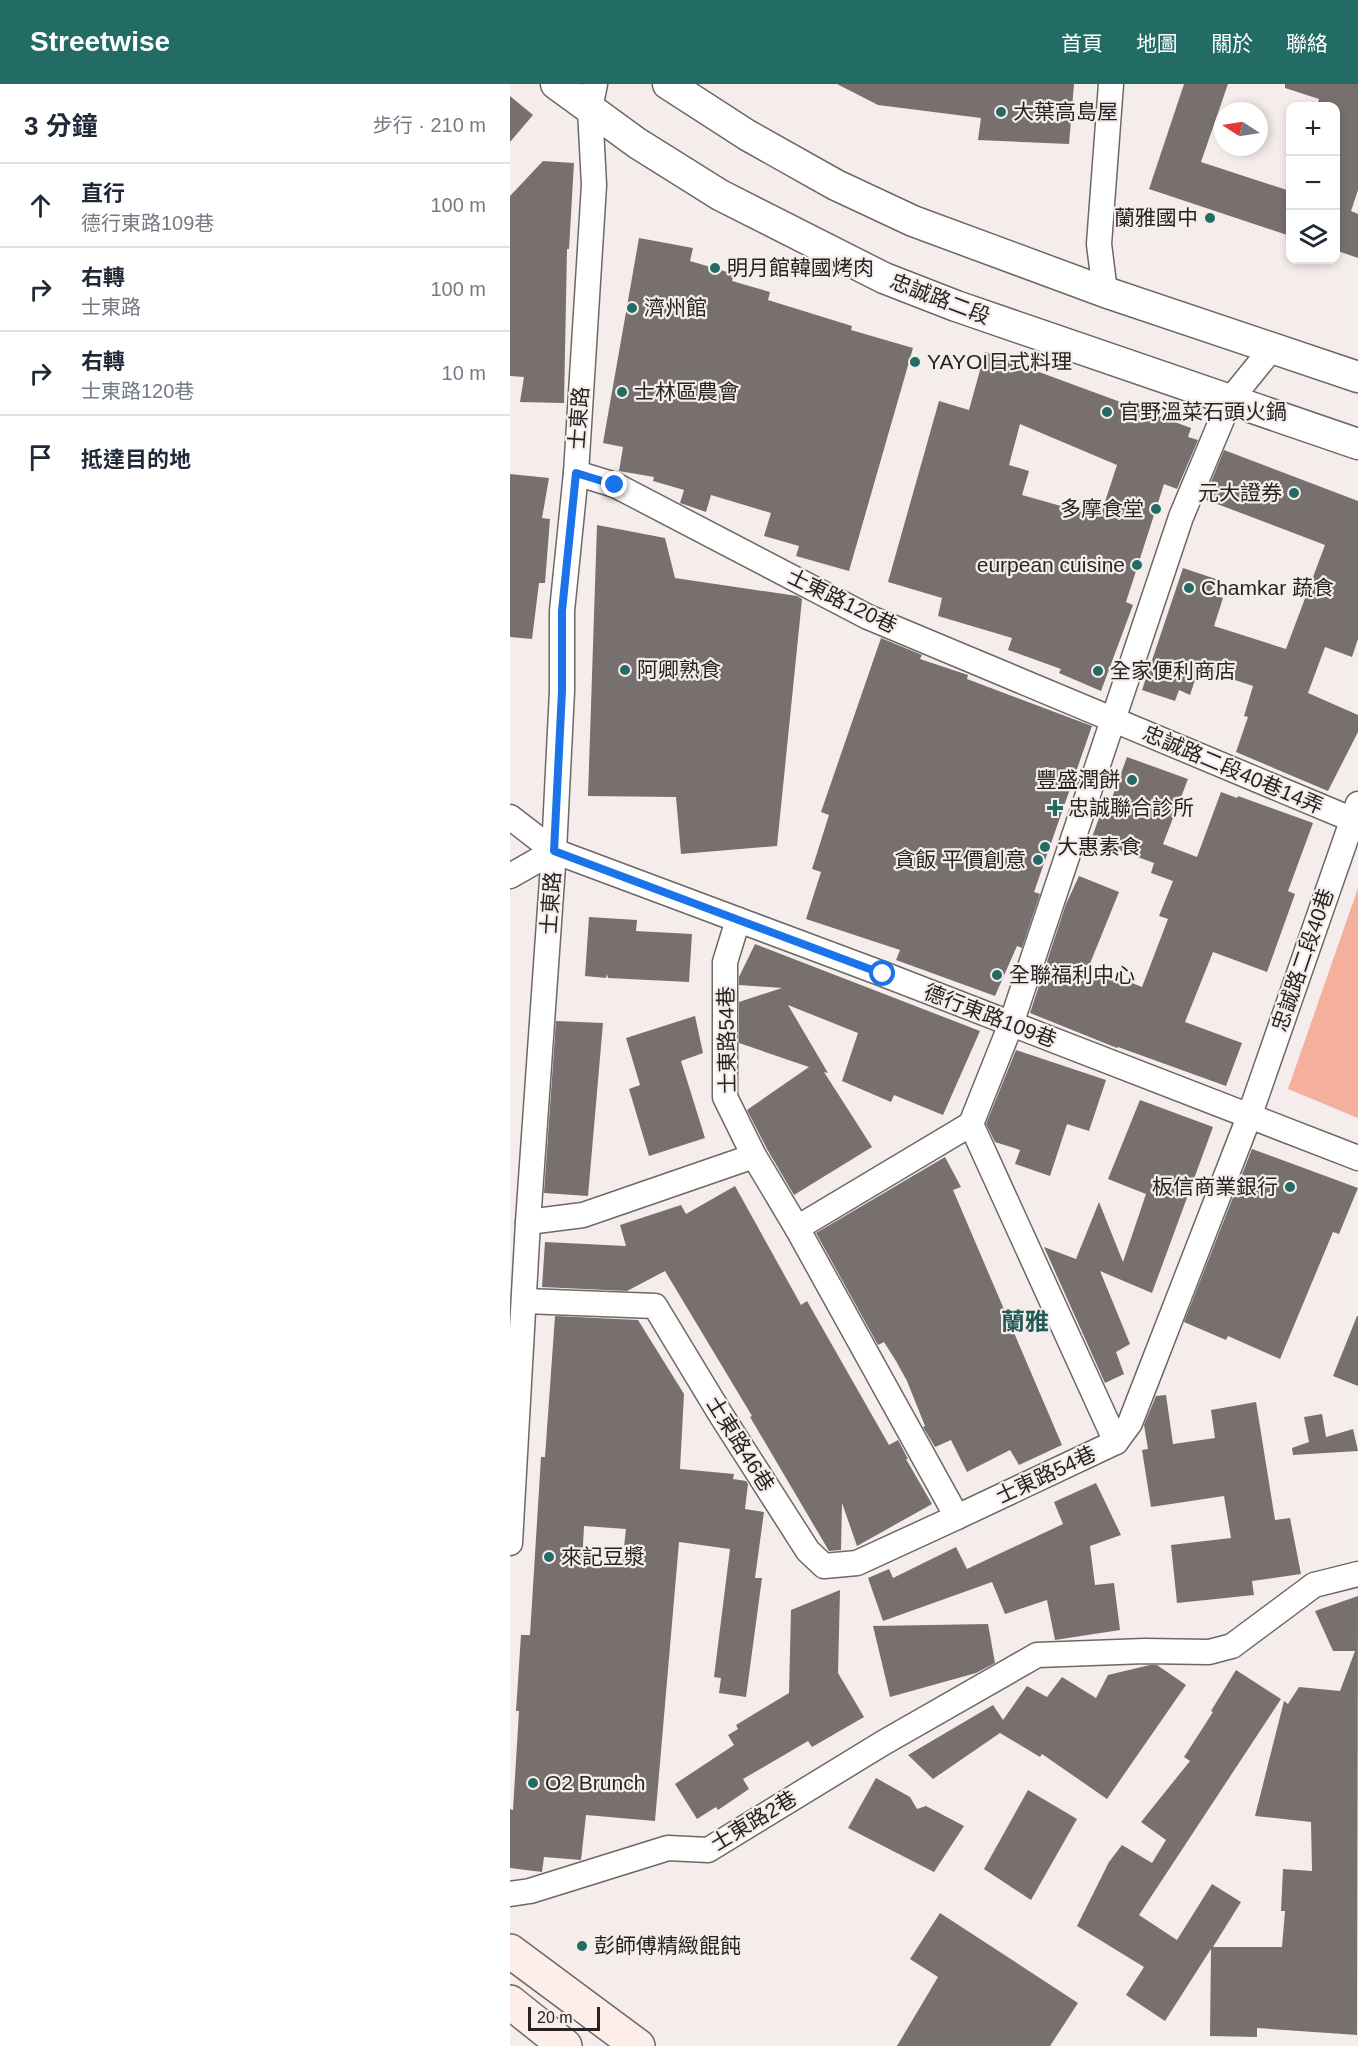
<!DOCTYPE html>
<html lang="zh-TW">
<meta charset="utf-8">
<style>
:root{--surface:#fff;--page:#f6f6f7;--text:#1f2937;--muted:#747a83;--line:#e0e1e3;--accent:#236c66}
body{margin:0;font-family:Helvetica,"Noto Sans TC",sans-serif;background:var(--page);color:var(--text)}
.controls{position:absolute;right:18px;top:18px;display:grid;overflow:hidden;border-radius:12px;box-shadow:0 3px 9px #0003}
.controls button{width:54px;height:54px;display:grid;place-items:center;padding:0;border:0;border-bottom:2px solid var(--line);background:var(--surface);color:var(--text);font:30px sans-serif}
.compass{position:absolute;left:704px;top:18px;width:54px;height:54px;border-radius:50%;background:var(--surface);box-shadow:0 3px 9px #0003;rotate:282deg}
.scale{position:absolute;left:18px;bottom:15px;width:72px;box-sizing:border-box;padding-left:6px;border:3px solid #262322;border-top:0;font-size:16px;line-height:21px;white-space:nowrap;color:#262322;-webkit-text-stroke:4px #f5edeb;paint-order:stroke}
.stop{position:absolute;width:18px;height:18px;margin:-14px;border:4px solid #1a73e8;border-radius:50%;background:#fff}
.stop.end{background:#1a73e8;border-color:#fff;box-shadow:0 2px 6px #0008}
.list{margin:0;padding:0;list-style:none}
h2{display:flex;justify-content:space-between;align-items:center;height:78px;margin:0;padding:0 24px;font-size:26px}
h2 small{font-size:20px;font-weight:400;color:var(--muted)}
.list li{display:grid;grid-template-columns:39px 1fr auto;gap:18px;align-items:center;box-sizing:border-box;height:84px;padding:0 24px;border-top:2px solid var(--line)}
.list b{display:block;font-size:22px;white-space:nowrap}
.list p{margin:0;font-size:20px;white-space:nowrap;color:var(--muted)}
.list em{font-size:20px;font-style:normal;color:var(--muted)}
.icon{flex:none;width:33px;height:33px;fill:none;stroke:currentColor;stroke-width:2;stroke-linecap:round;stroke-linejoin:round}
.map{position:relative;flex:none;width:848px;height:1962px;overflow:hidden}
header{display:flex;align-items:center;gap:36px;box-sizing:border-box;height:84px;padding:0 30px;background:var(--accent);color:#fff}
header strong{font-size:28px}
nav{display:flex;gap:33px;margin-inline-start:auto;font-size:21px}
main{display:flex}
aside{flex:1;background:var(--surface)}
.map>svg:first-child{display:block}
.green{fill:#f5b09d}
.building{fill:#77706e;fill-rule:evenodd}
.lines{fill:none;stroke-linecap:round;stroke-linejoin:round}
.minor-casing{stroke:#6e6765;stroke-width:27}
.tertiary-casing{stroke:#6e6765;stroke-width:33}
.secondary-casing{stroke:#6e6765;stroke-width:36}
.minor{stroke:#fff;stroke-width:24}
.tertiary{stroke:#fff;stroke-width:30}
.secondary{stroke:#feeee9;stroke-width:33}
.route{stroke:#1a73e8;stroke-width:8}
.poi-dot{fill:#236c66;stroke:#f5edeb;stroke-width:2}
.labels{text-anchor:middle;stroke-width:4.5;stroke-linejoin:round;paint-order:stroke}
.poi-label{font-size:21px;fill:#262322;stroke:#f5edeb;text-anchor:start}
.street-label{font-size:21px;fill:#262322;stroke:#f5edeb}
.quarter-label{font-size:24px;font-weight:bold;fill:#225b56;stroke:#f5edeb}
</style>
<header>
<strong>Streetwise</strong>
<nav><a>首頁</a><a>地圖</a><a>關於</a><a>聯絡</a></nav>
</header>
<main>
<aside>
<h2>3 分鐘<small>步行 · 210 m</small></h2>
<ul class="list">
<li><svg class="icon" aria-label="ahead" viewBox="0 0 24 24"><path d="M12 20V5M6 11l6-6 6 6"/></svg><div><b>直行</b><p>德行東路109巷</p></div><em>100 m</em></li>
<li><svg class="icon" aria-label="right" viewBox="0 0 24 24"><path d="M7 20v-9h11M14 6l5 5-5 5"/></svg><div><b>右轉</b><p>士東路</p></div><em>100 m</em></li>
<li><svg class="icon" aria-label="right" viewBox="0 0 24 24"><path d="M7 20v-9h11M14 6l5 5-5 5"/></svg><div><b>右轉</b><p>士東路120巷</p></div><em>10 m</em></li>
<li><svg class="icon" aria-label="arrive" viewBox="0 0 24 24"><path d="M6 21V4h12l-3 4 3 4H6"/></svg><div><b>抵達目的地</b></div></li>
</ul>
</aside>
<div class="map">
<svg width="848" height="1962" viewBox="0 0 848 1962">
<rect width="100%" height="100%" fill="#f5edeb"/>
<path class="green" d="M 848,804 L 848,1034 L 778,1005 Z"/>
<g class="building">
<path d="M 327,0 L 564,0 L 559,60 L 468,56 L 471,34 L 368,21 Z"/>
<path d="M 674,0 L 718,0 L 691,78 L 780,107 L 780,152 L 639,105 Z"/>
<path d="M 775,0 L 848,0 L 848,106 L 841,127 L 848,130 L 848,174 L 825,166 L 825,22 L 807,22 L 809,15 L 775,4 Z"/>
<path d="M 0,12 L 23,31 L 0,58 Z"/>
<path d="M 33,77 L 64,79 L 59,165 L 57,165 L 54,319 L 10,318 L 14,293 L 0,292 L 0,112 Z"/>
<path d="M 129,154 L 183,164 L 180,177 L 224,190 L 222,197 L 260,208 L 258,216 L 342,242 L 341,246 L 403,264 L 339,487 L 286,472 L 289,462 L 254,452 L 261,429 L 201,411 L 196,428 L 170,419 L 174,406 L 143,397 L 144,393 L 109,387 L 113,363 L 93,359 Z"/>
<path d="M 475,268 L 681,344 L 678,353 L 688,356 L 667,405 L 654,400 L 616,518 L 623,521 L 591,607 L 549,589 L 551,585 L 498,566 L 502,554 L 428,532 L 432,514 L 378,498 L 429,317 L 459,326 ZM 510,340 L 607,381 L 590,433 L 512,411 L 519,387 L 499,381 Z"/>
<path d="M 714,366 L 848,417 L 848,555 L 842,573 L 815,563 L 798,609 L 848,631 L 848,648 L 818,707 L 726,668 L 738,633 L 734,632 L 743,602 L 689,584 L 680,611 L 669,606 L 665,617 L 632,606 L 673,484 L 706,495 L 701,510 L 713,514 L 704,542 L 776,565 L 815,461 L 694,415 Z"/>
<path d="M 0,390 L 39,394 L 32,434 L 40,435 L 35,499 L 29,499 L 22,555 L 0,553 Z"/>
<path d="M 87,441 L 155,454 L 165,494 L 287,512 L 292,515 L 267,762 L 171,770 L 166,713 L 78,712 Z"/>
<path d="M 371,554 L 412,571 L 410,575 L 458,591 L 457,595 L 582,642 L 524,808 L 530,810 L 512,864 L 507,862 L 485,912 L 386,876 L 390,866 L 296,835 L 311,788 L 302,785 L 319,731 L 311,728 Z"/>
<path d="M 617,673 L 678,695 L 653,760 L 687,773 L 711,708 L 727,714 L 728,712 L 803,739 L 778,807 L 785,810 L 757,888 L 703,868 L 675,938 L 732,959 L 716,1002 L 608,963 L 607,964 L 520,929 L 556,820 L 569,792 L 609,808 L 579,882 L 632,903 L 658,835 L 649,832 L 663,797 L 641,789 L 644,779 L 581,756 L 594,720 L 599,722 Z"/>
<path d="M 79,833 L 127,836 L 126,847 L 182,850 L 179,898 L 98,894 L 97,890 L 96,894 L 75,892 Z"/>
<path d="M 245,860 L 470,947 L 433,1031 L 384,1011 L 381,1018 L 332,997 L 348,949 L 278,921 L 318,989 L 314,988 L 362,1063 L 284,1111 L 257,1065 L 237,1026 L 299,983 L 229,959 L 229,918 L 272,904 L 229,901 L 229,893 Z"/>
<path d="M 185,932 L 193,969 L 171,977 L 195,1054 L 139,1072 L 119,1005 L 130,1001 L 116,954 Z"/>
<path d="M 46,937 L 93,939 L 78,1112 L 34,1109 Z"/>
<path d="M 506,966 L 596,996 L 579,1047 L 557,1040 L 540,1092 L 505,1080 L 510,1066 L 485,1058 L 476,1040 Z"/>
<path d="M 630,1016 L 703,1043 L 642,1209 L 590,1187 L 620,1260 L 606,1268 L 614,1290 L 595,1299 L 534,1163 L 566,1175 L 589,1118 L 613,1178 L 636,1110 L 598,1095 Z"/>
<path d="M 742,1065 L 848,1104 L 829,1150 L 823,1148 L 770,1275 L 718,1252 L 716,1256 L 674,1238 Z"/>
<path d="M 435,1073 L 451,1103 L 443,1106 L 552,1361 L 509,1381 L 500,1366 L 457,1388 L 441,1356 L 425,1363 L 413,1343 L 415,1342 L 397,1297 L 386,1277 L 374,1258 L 368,1261 L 306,1149 Z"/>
<path d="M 225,1102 L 291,1221 L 297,1217 L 379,1361 L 388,1356 L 398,1375 L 396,1375 L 422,1420 L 347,1462 L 332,1419 L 331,1466 L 319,1467 L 240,1333 L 242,1332 L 155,1187 L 117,1207 L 32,1203 L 35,1158 L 116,1162 L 110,1141 L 171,1121 L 176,1130 Z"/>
<path d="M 45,1232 L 128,1236 L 174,1310 L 170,1385 L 224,1390 L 223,1395 L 236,1397 L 238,1400 L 235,1425 L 254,1428 L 245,1494 L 252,1494 L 236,1613 L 209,1609 L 211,1594 L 204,1593 L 220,1465 L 169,1458 L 145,1737 L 76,1731 L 71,1776 L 34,1773 L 32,1788 L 0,1784 L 0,1725 L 3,1726 L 9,1627 L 6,1627 L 11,1551 L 20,1551 L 31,1373 L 35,1373 ZM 74,1442 L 116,1445 L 112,1481 L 72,1479 Z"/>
<path d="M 847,1232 L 848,1232 L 848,1302 L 823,1292 Z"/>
<path d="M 656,1311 L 663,1360 L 705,1354 L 701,1326 L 746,1318 L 765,1436 L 780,1434 L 791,1490 L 742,1497 L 744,1511 L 667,1519 L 661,1461 L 721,1454 L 714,1412 L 641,1423 L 632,1366 L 638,1365 L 634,1341 L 646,1312 Z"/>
<path d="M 812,1330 L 816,1353 L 843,1345 L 848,1367 L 783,1371 L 782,1364 L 799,1358 L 794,1333 Z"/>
<path d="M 586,1399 L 611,1451 L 580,1462 L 585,1501 L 604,1499 L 610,1546 L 545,1556 L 537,1516 L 495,1530 L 482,1498 L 373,1537 L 358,1494 L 379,1485 L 383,1494 L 446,1463 L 457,1485 L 553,1440 L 544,1418 Z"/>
<path d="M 330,1506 L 328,1589 L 354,1633 L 302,1663 L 298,1657 L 233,1695 L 239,1705 L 208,1726 L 206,1723 L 187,1735 L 165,1700 L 224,1661 L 218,1651 L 228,1645 L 226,1641 L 279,1609 L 281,1526 Z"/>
<path d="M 848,1512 L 847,1951 L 747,1944 L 747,1953 L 700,1952 L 701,1865 L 655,1937 L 616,1911 L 634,1883 L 567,1842 L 599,1778 L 612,1761 L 642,1779 L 656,1756 L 631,1738 L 680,1677 L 674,1673 L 703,1628 L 701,1627 L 726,1586 L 771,1615 L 629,1831 L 667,1856 L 702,1800 L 731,1818 L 703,1863 L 772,1863 L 775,1827 L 771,1827 L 773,1785 L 802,1787 L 801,1738 L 745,1732 L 774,1617 L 778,1620 L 789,1603 L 830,1607 L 845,1567 L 823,1567 L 805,1527 Z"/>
<path d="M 478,1540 L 485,1579 L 466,1589 L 380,1613 L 363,1542 Z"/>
<path d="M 640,1581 L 647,1581 L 676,1601 L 597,1715 L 532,1670 L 530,1673 L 490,1649 L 423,1695 L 398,1671 L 483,1621 L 493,1636 L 517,1602 L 537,1613 L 552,1593 L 586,1614 L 598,1591 Z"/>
<path d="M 366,1694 L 400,1713 L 407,1725 L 416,1722 L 454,1742 L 424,1788 L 338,1744 Z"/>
<path d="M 518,1706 L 567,1735 L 521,1816 L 474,1785 Z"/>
<path d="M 430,1829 L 568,1919 L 540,1962 L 387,1962 L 428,1893 L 400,1875 Z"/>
</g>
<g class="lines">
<defs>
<g id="minor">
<path d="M 595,208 L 589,160 L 601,0"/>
<path d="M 66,389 L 105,401 L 358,533 L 848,738"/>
<path d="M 0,733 L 44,767 L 373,890 L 848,1074"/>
<path d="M 0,792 L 44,767"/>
<path d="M 228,836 L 215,878 L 215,1013 L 244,1072 L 287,1144 L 461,1040"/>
<path d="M 18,1138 L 73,1131 L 244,1072"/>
<path d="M 287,1144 L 447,1433 L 606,1358 L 620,1339 L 739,1033 L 848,720"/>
<path d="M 15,1217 L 145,1222 L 211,1331 L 298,1467 L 314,1482 L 347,1479 L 447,1433"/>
<path d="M 606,1358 L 461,1040 L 501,940 L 671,433 L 720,316 L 763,263"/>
<path d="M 0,1459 L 18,1138 L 44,767 L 52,607 L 52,527 L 66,389 L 84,101 L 80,25 L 85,0"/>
<path d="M 0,1810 L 20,1807 L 158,1764 L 198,1766 L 373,1659 L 527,1571 L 635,1567 L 699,1568 L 722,1562 L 804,1501 L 848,1490"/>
</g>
<g id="tertiary">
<path d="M 46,0 L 127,59 L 210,111 L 374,194 L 446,222 L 848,360"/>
<path d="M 158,0 L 237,51 L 326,101 L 403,137 L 595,208 L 848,293"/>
</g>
<g id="secondary">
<path d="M 0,1867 L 128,1962"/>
<path d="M 0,1918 L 55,1962"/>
</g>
</defs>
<use href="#minor" class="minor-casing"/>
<use href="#tertiary" class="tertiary-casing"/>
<use href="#secondary" class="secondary-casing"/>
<use href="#minor" class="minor"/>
<use href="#tertiary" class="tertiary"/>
<use href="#secondary" class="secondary"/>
</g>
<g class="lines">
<path class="route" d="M 105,401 L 66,389 L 52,527 L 52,607 L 44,767 L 373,890"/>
</g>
<g class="poi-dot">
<circle cx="491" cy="28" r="6"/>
<circle cx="700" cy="134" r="6"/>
<circle cx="205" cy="184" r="6"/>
<circle cx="122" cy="224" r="6"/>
<circle cx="405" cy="278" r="6"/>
<circle cx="112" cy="308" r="6"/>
<circle cx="597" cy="328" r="6"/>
<circle cx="784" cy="409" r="6"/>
<circle cx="646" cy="425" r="6"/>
<circle cx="627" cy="481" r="6"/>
<circle cx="679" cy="504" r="6"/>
<circle cx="115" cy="586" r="6"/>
<circle cx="588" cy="587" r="6"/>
<circle cx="622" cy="696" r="6"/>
<path d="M542 715h6v6h6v6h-6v6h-6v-6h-6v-6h6z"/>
<circle cx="535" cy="763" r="6"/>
<circle cx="528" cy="776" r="6"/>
<circle cx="487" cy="891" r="6"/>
<circle cx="780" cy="1103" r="6"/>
<circle cx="39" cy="1473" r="6"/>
<circle cx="23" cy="1699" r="6"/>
<circle cx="72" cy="1862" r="6"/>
</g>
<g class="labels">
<g class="poi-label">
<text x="503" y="35">大葉高島屋</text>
<text x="688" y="141" text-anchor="end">蘭雅國中</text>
<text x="217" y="191">明月館韓國烤肉</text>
<text x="134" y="231">濟州館</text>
<text x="417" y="285">YAYOI日式料理</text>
<text x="124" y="315">士林區農會</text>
<text x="609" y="335">官野溫菜石頭火鍋</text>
<text x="772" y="416" text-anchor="end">元大證券</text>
<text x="634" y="432" text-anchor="end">多摩食堂</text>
<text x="615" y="488" text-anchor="end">eurpean cuisine</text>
<text x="691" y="511">Chamkar 蔬食</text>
<text x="127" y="593">阿卿熟食</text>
<text x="600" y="594">全家便利商店</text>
<text x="610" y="703" text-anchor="end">豐盛潤餅</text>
<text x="558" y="731">忠誠聯合診所</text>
<text x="547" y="770">大惠素食</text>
<text x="516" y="783" text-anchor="end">貪飯 平價創意</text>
<text x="499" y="898">全聯福利中心</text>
<text x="768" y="1110" text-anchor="end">板信商業銀行</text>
<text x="51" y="1480">來記豆漿</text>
<text x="35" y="1706">O2 Brunch</text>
<text x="84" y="1869">彭師傅精緻餛飩</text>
</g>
<g class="street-label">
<text transform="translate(430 215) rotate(21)" y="7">忠誠路二段</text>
<text transform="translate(69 334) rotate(-86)" y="7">士東路</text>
<text transform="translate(332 517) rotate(26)" y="7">士東路120巷</text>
<text transform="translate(723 686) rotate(23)" y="7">忠誠路二段40巷14弄</text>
<text transform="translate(41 819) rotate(-86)" y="7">士東路</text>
<text transform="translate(793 876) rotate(-71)" y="7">忠誠路二段40巷</text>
<text transform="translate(480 932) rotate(21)" y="7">德行東路109巷</text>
<text transform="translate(217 956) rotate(-91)" y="7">士東路54巷</text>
<text transform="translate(230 1360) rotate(58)" y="7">士東路46巷</text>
<text transform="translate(536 1391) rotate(-25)" y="7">士東路54巷</text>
<text transform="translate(244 1737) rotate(-31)" y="7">士東路2巷</text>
</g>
<g class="quarter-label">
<text x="515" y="1246">蘭雅</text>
</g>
</g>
</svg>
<div class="controls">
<button>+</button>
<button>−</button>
<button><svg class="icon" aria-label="layers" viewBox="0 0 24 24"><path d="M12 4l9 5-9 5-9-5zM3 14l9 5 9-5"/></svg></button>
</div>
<svg class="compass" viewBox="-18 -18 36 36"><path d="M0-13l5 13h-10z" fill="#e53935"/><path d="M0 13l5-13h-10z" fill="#747a83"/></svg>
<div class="scale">20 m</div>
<div class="stop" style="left:373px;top:890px"></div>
<div class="stop end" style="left:105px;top:401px"></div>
</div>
</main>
